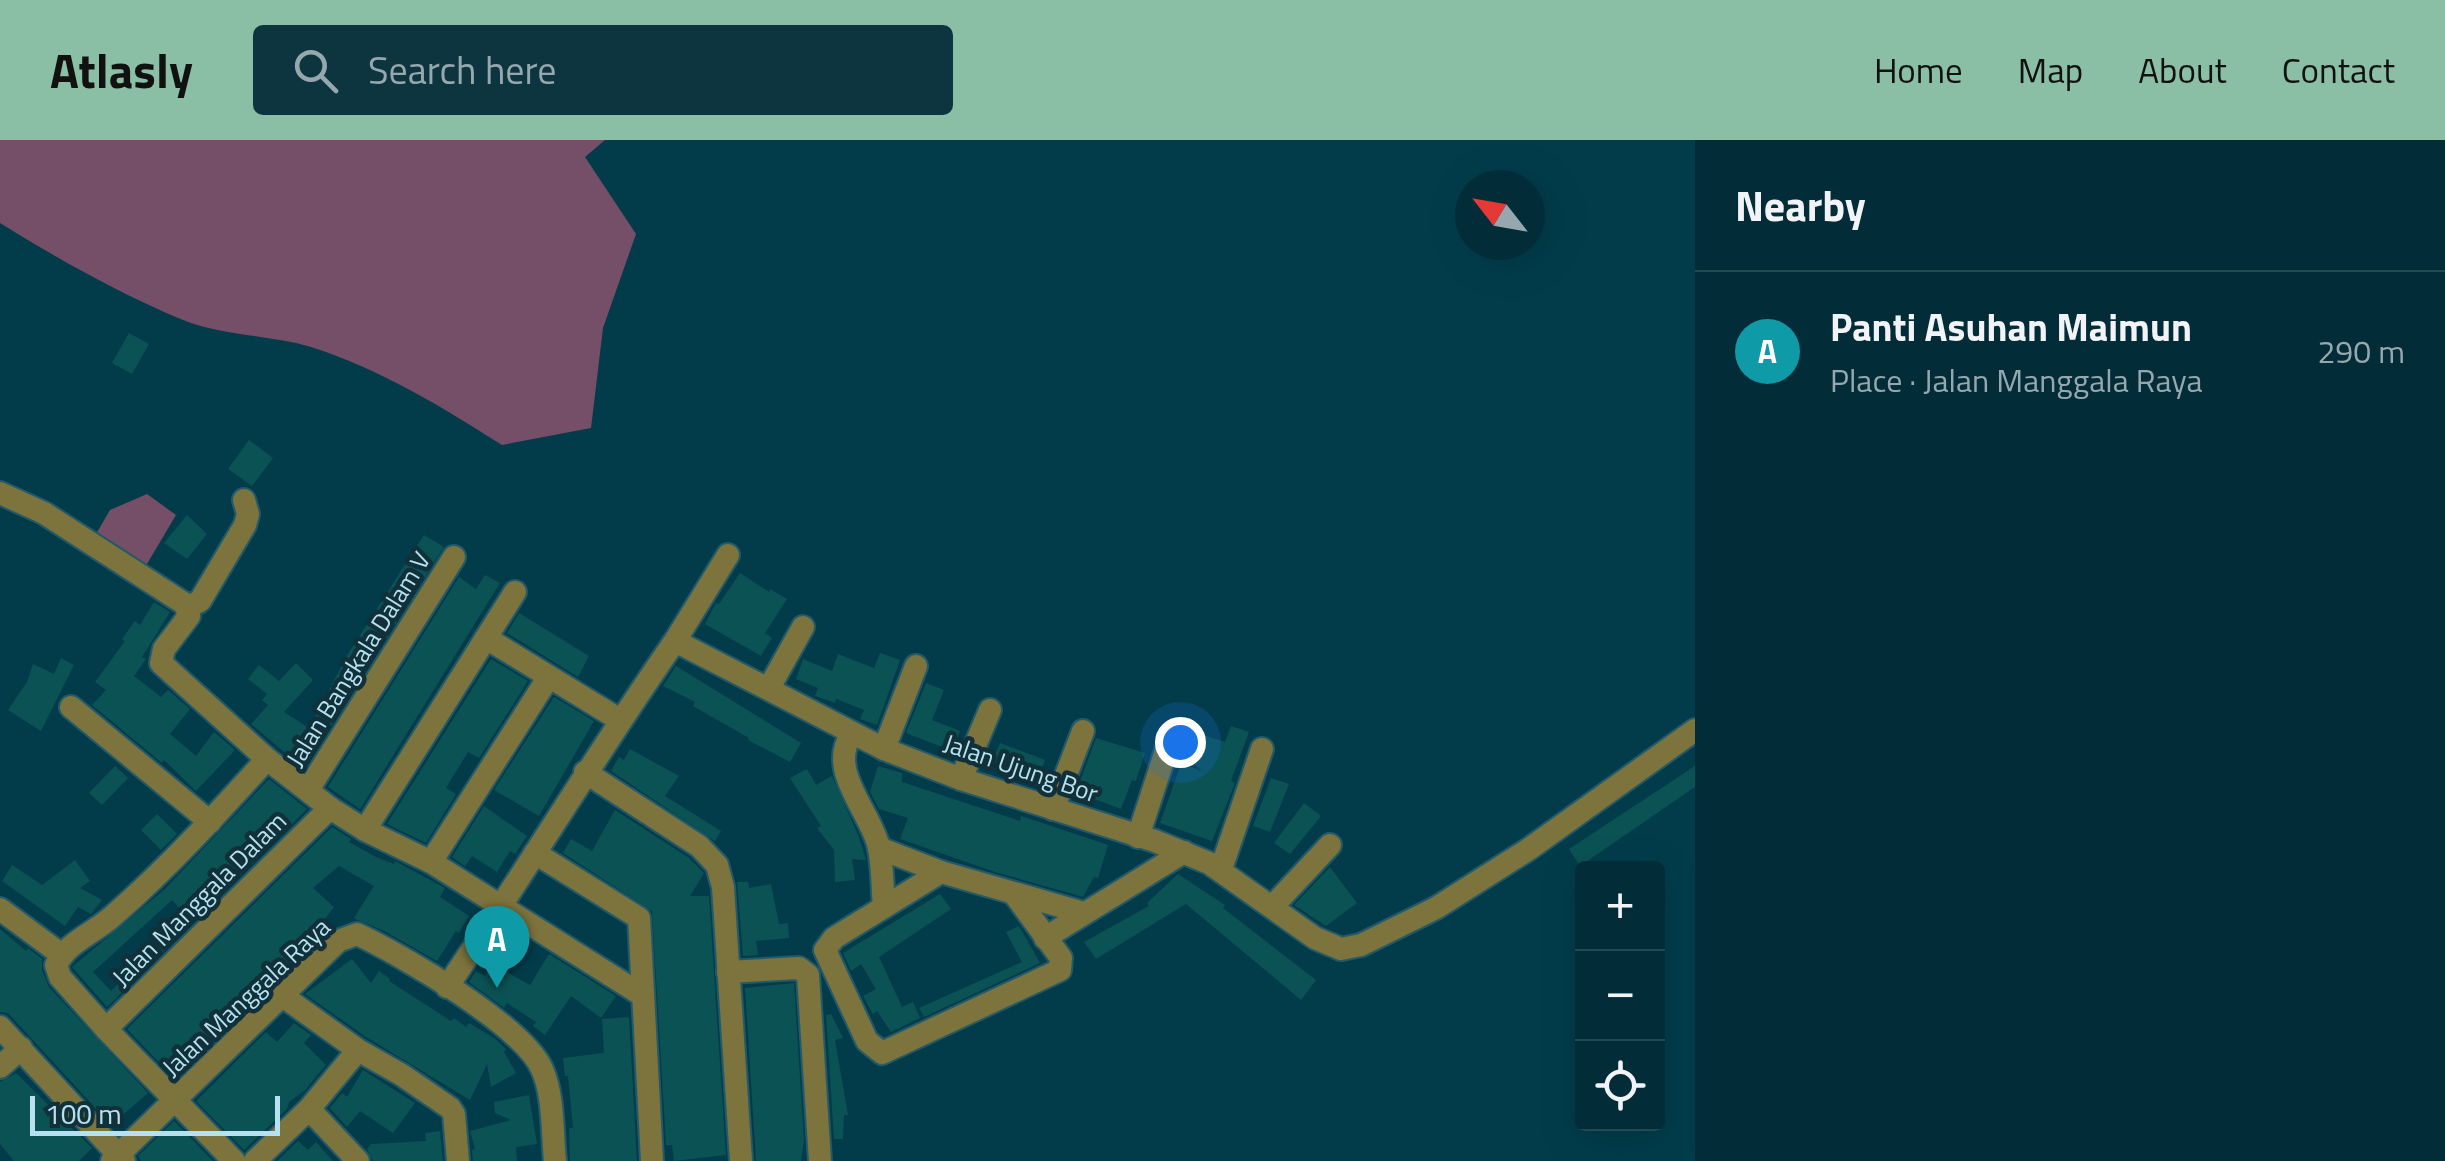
<!DOCTYPE html>
<meta charset="utf-8">
<style>
:root{--surface:#022d38;--page:#0c3540;--text:#f1f3f6;--muted:#96a8ae;--line:#234953;--accent:#8abfa5}
body{margin:0;font-family:"Titillium Web",sans-serif;background:var(--page);color:var(--text)}
.controls{position:absolute;right:30px;bottom:30px;display:grid;overflow:hidden;border-radius:10px;box-shadow:0 10px 40px #0002}
.controls button{width:90px;height:90px;display:grid;place-items:center;padding:0;border:0;border-bottom:2px solid var(--line);background:var(--surface);color:var(--text);font:50px sans-serif}
.compass{position:absolute;left:1455px;top:30px;width:90px;height:90px;border-radius:50%;background:var(--surface);box-shadow:0 10px 40px #0002;rotate:301deg}
.scale{position:absolute;left:30px;bottom:25px;width:250px;box-sizing:border-box;padding-left:10px;border:5px solid #b6e1f0;border-top:0;font-size:28px;line-height:35px;white-space:nowrap;color:#b6e1f0;-webkit-text-stroke:8px #113039;paint-order:stroke}
.you{position:absolute;left:1180px;top:602px;width:35px;height:35px;margin:-25px;border:8px solid #fff;border-radius:50%;background:#1a73e8;box-shadow:0 0 0 15px #1a73e833}
.badge{display:grid;place-items:center;width:65px;height:65px;border-radius:50%;background:var(--accent);color:#fff;font-size:32px;font-weight:700}
.pin{position:absolute;translate:-50% -82px;filter:drop-shadow(0 2px 5px #0008)}
.pin::after{content:'';position:absolute;top:52px;width:35px;height:30px;background:inherit;clip-path:polygon(0 0,100% 0,50% 100%)}
.list{margin:0;padding:0;list-style:none}
h2{display:flex;justify-content:space-between;align-items:center;height:130px;margin:0;padding:0 40px;font-size:42px}
h2 small{font-size:32px;font-weight:400;color:var(--muted)}
.list li{display:grid;grid-template-columns:65px 1fr auto;gap:30px;align-items:center;box-sizing:border-box;height:160px;padding:0 40px;border-top:2px solid var(--line)}
.list b{display:block;font-size:38px;white-space:nowrap}
.list p{margin:0;font-size:32px;white-space:nowrap;color:var(--muted)}
.list em{font-size:32px;font-style:normal;color:var(--muted)}
.icon{flex:none;width:55px;height:55px;fill:none;stroke:currentColor;stroke-width:2;stroke-linecap:round;stroke-linejoin:round}
.map{position:relative;flex:none;width:1695px;height:1021px;overflow:hidden}
header{display:flex;align-items:center;gap:60px;box-sizing:border-box;height:140px;padding:0 50px;background:var(--accent);color:#111}
header strong{font-size:48px}
nav{display:flex;gap:55px;margin-inline-start:auto;font-size:35px}
.search{width:700px;height:90px;background:var(--page);display:flex;align-items:center;gap:25px;box-sizing:border-box;padding:0 35px;border-radius:10px;color:var(--muted);font-size:38px}
main{display:flex}
aside{flex:1;background:var(--surface)}
.map>svg:first-child{display:block}
.green{fill:#754e67}
.building{fill:#0b5255;fill-rule:evenodd}
.lines{fill:none;stroke-linecap:round;stroke-linejoin:round}
.minor-casing{stroke:#225a69;stroke-width:26}
.minor{stroke:#7c733d;stroke-width:22}
.labels{text-anchor:middle;stroke-width:9;stroke-linejoin:round;paint-order:stroke}
.street-label{font-size:25px;fill:#b6e1f0;stroke:#113039}
</style>
<header>
<strong>Atlasly</strong>
<div class="search"><svg class="icon" aria-label="search" viewBox="0 0 24 24"><circle cx="10" cy="10" r="6"/><path d="M15 15l6 6"/></svg>Search here</div>
<nav><a>Home</a><a>Map</a><a>About</a><a>Contact</a></nav>
</header>
<main>
<div class="map">
<svg width="1695" height="1021" viewBox="0 0 1695 1021">
<rect width="100%" height="100%" fill="#023c4b"/>
<g class="green">
<path d="M 0,0 L 605,0 L 585,17 L 636,94 L 603,188 L 591,288 L 502,305 C 442,267 380,229 311,207 C 270,195 223,196 183,180 C 120,154 58,119 0,83 Z"/>
<path d="M 147,354 L 176,375 L 144,429 L 96,394 L 110,370 Z"/>
</g>
<g class="building">
<path d="M 129,193 L 149,204 L 132,234 L 112,223 Z"/>
<path d="M 249,300 L 273,318 L 252,346 L 228,329 Z"/>
<path d="M 187,375 L 207,394 L 187,419 L 164,403 Z"/>
<path d="M 424,395 L 444,407 L 304,629 L 251,584 L 268,565 L 262,560 L 267,554 L 248,539 L 259,525 L 279,541 L 296,523 L 313,540 L 284,572 L 309,588 L 348,514 Z"/>
<path d="M 740,433 L 769,452 L 770,449 L 787,459 L 765,493 L 772,498 L 761,516 L 705,484 L 716,463 L 719,464 Z"/>
<path d="M 485,435 L 500,443 L 360,669 L 328,647 L 459,437 L 476,449 Z"/>
<path d="M 154,462 L 170,472 L 142,517 L 146,519 L 134,536 L 161,557 L 168,550 L 190,569 L 170,594 L 196,616 L 214,592 L 235,610 L 196,651 L 164,620 L 162,623 L 92,565 L 106,550 L 95,542 L 125,501 L 122,499 L 135,481 L 140,485 Z"/>
<path d="M 519,473 L 589,516 L 578,537 L 507,493 Z"/>
<path d="M 880,513 L 900,520 L 877,585 L 860,579 L 864,570 L 836,559 L 835,563 L 815,556 L 818,548 L 796,539 L 803,519 L 832,531 L 838,514 L 874,528 Z"/>
<path d="M 61,518 L 74,525 L 41,591 L 8,570 L 27,542 L 33,524 L 54,534 Z"/>
<path d="M 491,519 L 528,541 L 479,618 L 468,612 L 446,648 L 456,654 L 426,703 L 387,684 Z"/>
<path d="M 676,526 L 801,603 L 790,622 L 748,600 L 749,598 L 693,566 L 695,562 L 663,546 Z"/>
<path d="M 926,543 L 944,550 L 932,580 L 960,591 L 952,611 L 906,593 Z"/>
<path d="M 554,557 L 594,581 L 539,676 L 494,650 Z"/>
<path d="M 1231,586 L 1249,592 L 1231,641 L 1235,643 L 1212,701 L 1160,683 L 1181,624 L 1202,631 L 1181,613 L 1176,600 L 1163,596 L 1170,588 L 1188,603 L 1192,591 L 1225,602 Z"/>
<path d="M 1096,598 L 1145,613 L 1136,641 L 1132,640 L 1121,669 L 1076,652 Z"/>
<path d="M 1000,603 L 1045,620 L 1037,640 L 992,622 Z"/>
<path d="M 630,609 L 679,636 L 665,656 L 721,691 L 715,701 L 611,631 L 619,617 L 624,620 Z"/>
<path d="M 115,626 L 128,638 L 102,665 L 89,653 Z"/>
<path d="M 878,626 L 902,633 L 902,642 L 1020,681 L 1021,676 L 1108,705 L 1098,738 L 1094,737 L 1083,757 L 995,732 L 900,699 L 908,678 L 879,669 L 870,652 Z"/>
<path d="M 1695,626 L 1695,647 L 1580,726 L 1569,709 Z"/>
<path d="M 807,629 L 816,645 L 832,636 L 859,697 L 866,720 L 852,719 L 855,740 L 835,742 L 834,710 L 817,688 L 821,686 L 790,638 Z"/>
<path d="M 1271,638 L 1289,644 L 1270,692 L 1253,686 Z"/>
<path d="M 269,639 L 307,669 L 107,867 L 72,827 L 165,749 ZM 172,760 L 186,775 L 111,851 L 93,832 Z"/>
<path d="M 1304,663 L 1321,676 L 1290,714 L 1274,703 Z"/>
<path d="M 484,666 L 527,696 L 515,714 L 510,711 L 497,732 L 472,716 L 465,726 L 452,717 Z"/>
<path d="M 615,670 L 689,718 L 704,733 L 690,756 L 709,756 L 726,1015 L 674,1021 L 672,1005 L 666,1005 L 652,771 L 563,713 L 571,699 L 592,711 Z"/>
<path d="M 157,674 L 177,694 L 161,710 L 141,690 Z"/>
<path d="M 332,687 L 351,699 L 349,702 L 376,717 L 394,724 L 395,721 L 445,748 L 440,757 L 469,776 L 459,793 L 456,791 L 437,821 L 384,791 L 356,779 L 354,778 L 374,746 L 339,726 L 313,748 L 334,767 L 307,802 L 289,824 L 284,820 L 258,855 L 204,903 L 175,939 L 127,889 Z"/>
<path d="M 75,720 L 90,741 L 80,748 L 102,760 L 91,774 L 78,767 L 65,786 L 2,741 L 12,725 L 42,745 Z"/>
<path d="M 1330,727 L 1357,763 L 1326,786 L 1294,765 Z"/>
<path d="M 1178,734 L 1225,765 L 1223,768 L 1316,840 L 1301,860 L 1186,764 L 1096,819 L 1084,802 L 1149,766 L 1147,763 Z"/>
<path d="M 737,742 L 748,742 L 749,748 L 771,744 L 779,784 L 788,783 L 789,798 L 756,801 L 758,815 L 743,816 Z"/>
<path d="M 940,754 L 951,769 L 879,817 L 902,867 L 913,862 L 920,878 L 891,892 L 877,871 L 873,874 L 863,856 L 876,849 L 861,824 L 851,831 L 843,813 Z"/>
<path d="M 1019,786 L 1040,823 L 924,877 L 919,868 L 1022,822 L 1006,792 Z"/>
<path d="M 0,789 L 26,811 L 28,808 L 42,819 L 42,830 L 49,847 L 148,953 L 111,985 L 8,873 L 0,872 Z"/>
<path d="M 549,814 L 616,856 L 601,878 L 571,856 L 545,895 L 533,886 L 536,882 L 507,863 L 504,868 L 469,842 L 476,831 L 485,836 L 492,824 L 530,845 Z"/>
<path d="M 352,819 L 371,843 L 379,831 L 390,839 L 389,841 L 451,881 L 454,878 L 466,887 L 469,883 L 494,898 L 506,909 L 504,912 L 516,933 L 491,947 L 487,924 L 470,960 L 366,897 L 305,854 Z"/>
<path d="M 794,843 L 804,1000 L 801,1021 L 756,1021 L 745,848 Z"/>
<path d="M 831,874 L 843,898 L 835,900 L 848,975 L 844,975 L 843,999 L 834,999 L 826,875 Z"/>
<path d="M 629,877 L 637,1021 L 570,1021 L 569,988 L 573,988 L 568,936 L 565,936 L 563,918 L 604,913 L 602,879 Z"/>
<path d="M 294,883 L 311,895 L 304,903 L 326,925 L 305,950 L 289,962 L 287,969 L 244,1010 L 196,961 L 266,892 L 277,902 Z"/>
<path d="M 363,930 L 415,963 L 393,993 L 360,971 L 347,987 L 330,968 L 342,953 L 347,957 Z"/>
<path d="M 16,933 L 92,1008 L 79,1021 L 14,1021 L 0,1004 L 0,942 Z"/>
<path d="M 529,955 L 537,1004 L 516,1007 L 517,1021 L 473,1021 L 472,1010 L 475,1009 L 470,991 L 511,980 L 495,973 L 494,962 Z"/>
<path d="M 174,981 L 213,1021 L 141,1021 L 138,1016 Z"/>
<path d="M 440,991 L 443,1021 L 373,1021 L 367,1009 L 371,1004 L 426,1001 L 425,993 Z"/>
<path d="M 298,1001 L 308,1010 L 316,1002 L 333,1021 L 277,1021 Z"/>
</g>
<g class="lines">
<defs>
<g id="minor">
<path d="M 0,353 L 44,373 L 185,464 L 189,476 L 164,509 L 161,523 L 267,619 L 330,668 L 365,690 L 431,722 L 642,855"/>
<path d="M 188,467 L 200,461 L 245,385 L 248,374 L 244,360"/>
<path d="M 486,498 L 620,580"/>
<path d="M 675,501 L 728,415"/>
<path d="M 769,548 L 803,487"/>
<path d="M 71,567 L 210,682"/>
<path d="M 851,595 C 828,630 868,669 878,704 C 883,724 882,746 884,767"/>
<path d="M 884,609 L 916,526"/>
<path d="M 585,632 L 699,706 L 717,725 L 723,747 L 741,1021"/>
<path d="M 961,639 L 990,570"/>
<path d="M 308,650 L 454,417"/>
<path d="M 1053,669 L 1083,591"/>
<path d="M 365,690 L 515,452"/>
<path d="M 1138,697 L 1166,611"/>
<path d="M 879,708 L 941,732 L 1084,773"/>
<path d="M 535,713 L 639,778 L 652,1021"/>
<path d="M 431,722 L 548,538"/>
<path d="M 1221,729 L 1262,609"/>
<path d="M 941,732 L 834,798 L 825,810 L 867,901 L 882,913 L 1060,830 L 1061,818 L 1015,755"/>
<path d="M 1272,767 L 1330,705"/>
<path d="M 0,769 L 62,815"/>
<path d="M 1045,798 L 1184,712"/>
<path d="M 728,832 L 799,828 L 808,835 L 820,1021"/>
<path d="M 447,847 C 525,733 596,614 675,501 L 884,609 L 961,639 L 1155,701 L 1209,723 L 1315,798 L 1341,809 L 1361,805 L 1436,768 L 1529,709 L 1695,590"/>
<path d="M 284,857 L 358,910 L 402,935 L 450,968 L 454,974 L 458,1021"/>
<path d="M 0,887 L 124,1021"/>
<path d="M 106,889 L 330,668"/>
<path d="M 0,927 L 21,908"/>
<path d="M 309,969 L 358,910"/>
<path d="M 112,1021 L 338,801 L 357,794 C 402,815 523,886 542,929 C 554,956 552,992 555,1021"/>
<path d="M 234,1021 L 106,889 L 60,837 L 56,825 C 67,802 96,792 114,775 C 169,727 218,673 267,619"/>
<path d="M 255,1021 L 309,969 L 358,1021"/>
</g>
</defs>
<use href="#minor" class="minor-casing"/>
<use href="#minor" class="minor"/>
</g>
<g class="labels">
<g class="street-label">
<text transform="translate(358 519) rotate(-58)" y="9">Jalan Bangkala Dalam V</text>
<text transform="translate(1021 628) rotate(19)" y="9">Jalan Ujung Bor</text>
<text transform="translate(199 759) rotate(-45)" y="9">Jalan Manggala Dalam</text>
<text transform="translate(246 857) rotate(-43)" y="9">Jalan Manggala Raya</text>
</g>
</g>
</svg>
<div class="controls">
<button>+</button>
<button>−</button>
<button><svg class="icon" aria-label="locate" viewBox="0 0 24 24"><circle cx="12" cy="12" r="6"/><path d="M12 2v4M12 18v4M2 12h4M18 12h4"/></svg></button>
</div>
<svg class="compass" viewBox="-18 -18 36 36"><path d="M0-13l5 13h-10z" fill="#e53935"/><path d="M0 13l5-13h-10z" fill="#96a8ae"/></svg>
<div class="scale">100 m</div>
<div class="you"></div>
<div class="pin badge" style="left:497px;top:848px;background:#0f9aa8">A</div>
</div>
<aside>
<h2>Nearby<small></small></h2>
<ul class="list">
<li><span class="badge" style="background:#0f9aa8">A</span><div><b>Panti Asuhan Maimun</b><p>Place · Jalan Manggala Raya</p></div><em>290 m</em></li>
</ul>
</aside>
</main>
